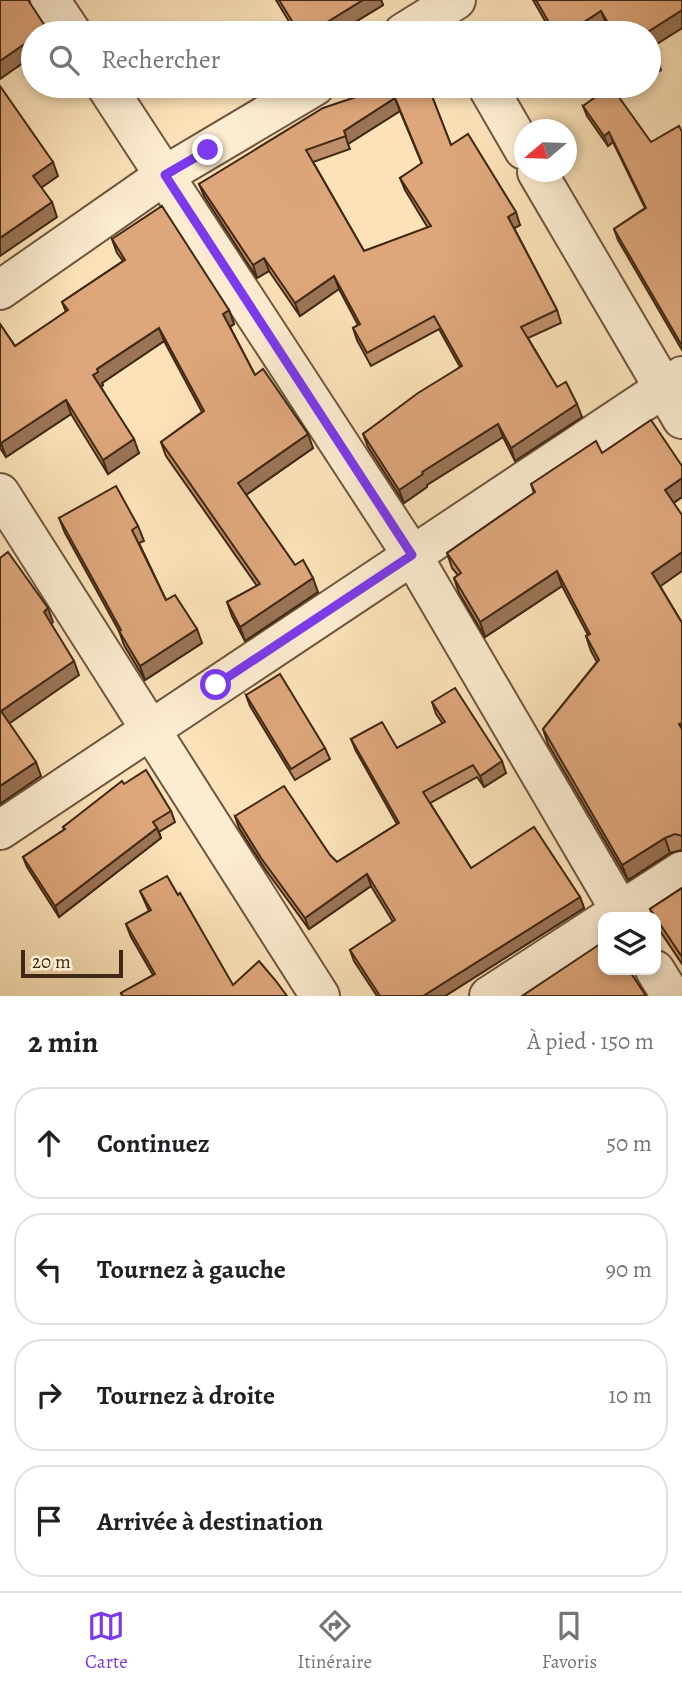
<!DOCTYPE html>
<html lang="fr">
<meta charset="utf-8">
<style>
:root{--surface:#fff;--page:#f6f6f6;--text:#202124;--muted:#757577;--line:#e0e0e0;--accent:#7c3aed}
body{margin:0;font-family:Alegreya,serif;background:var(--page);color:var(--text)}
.controls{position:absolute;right:21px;bottom:21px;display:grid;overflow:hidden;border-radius:14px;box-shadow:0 4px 10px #0003}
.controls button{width:63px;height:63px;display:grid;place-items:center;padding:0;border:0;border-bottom:2px solid var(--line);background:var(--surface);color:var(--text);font:35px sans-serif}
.compass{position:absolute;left:514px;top:119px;width:63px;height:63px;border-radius:50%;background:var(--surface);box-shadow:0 4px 10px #0003;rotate:251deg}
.scale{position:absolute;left:21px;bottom:18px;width:102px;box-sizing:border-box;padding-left:7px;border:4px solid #402814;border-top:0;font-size:19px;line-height:24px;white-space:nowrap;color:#402814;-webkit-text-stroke:5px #fcecd1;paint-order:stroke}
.stop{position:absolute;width:21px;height:21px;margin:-16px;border:5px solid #7c3aed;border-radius:50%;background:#fff}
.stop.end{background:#7c3aed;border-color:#fff;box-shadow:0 2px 7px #0008}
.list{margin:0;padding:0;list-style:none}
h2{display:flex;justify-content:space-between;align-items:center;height:91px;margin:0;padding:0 28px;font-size:30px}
h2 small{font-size:23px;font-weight:400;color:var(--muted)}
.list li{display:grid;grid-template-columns:46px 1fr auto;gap:21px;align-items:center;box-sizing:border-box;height:112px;margin:0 14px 14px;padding:0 14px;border:2px solid var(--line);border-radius:28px}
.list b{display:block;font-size:26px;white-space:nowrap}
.list em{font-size:23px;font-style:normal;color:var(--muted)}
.icon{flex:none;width:38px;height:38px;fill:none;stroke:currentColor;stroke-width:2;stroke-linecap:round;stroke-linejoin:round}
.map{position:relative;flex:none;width:682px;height:996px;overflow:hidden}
.search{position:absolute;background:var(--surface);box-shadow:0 4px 10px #0003;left:21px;right:21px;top:21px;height:77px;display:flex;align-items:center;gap:18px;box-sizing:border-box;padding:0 24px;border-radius:38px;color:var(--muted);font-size:26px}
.sheet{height:595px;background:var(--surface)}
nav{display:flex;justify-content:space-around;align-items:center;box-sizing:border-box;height:98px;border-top:2px solid var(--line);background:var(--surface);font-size:19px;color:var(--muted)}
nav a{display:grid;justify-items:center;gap:4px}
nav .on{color:var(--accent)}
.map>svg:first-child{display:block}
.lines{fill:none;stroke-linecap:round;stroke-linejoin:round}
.minor-casing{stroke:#6f563d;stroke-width:42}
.minor{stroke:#fcecd1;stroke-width:38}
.wall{fill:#be8f6a;stroke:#402814;stroke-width:2;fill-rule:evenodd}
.shaded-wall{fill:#9b7456;stroke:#402814;stroke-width:2}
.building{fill:#dda67b;stroke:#402814;stroke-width:2;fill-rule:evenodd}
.route{stroke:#7c3aed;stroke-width:9}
</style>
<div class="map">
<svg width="682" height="996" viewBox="0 0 682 996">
<rect width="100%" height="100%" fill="#fbe2b8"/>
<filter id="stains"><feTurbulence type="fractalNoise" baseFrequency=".00286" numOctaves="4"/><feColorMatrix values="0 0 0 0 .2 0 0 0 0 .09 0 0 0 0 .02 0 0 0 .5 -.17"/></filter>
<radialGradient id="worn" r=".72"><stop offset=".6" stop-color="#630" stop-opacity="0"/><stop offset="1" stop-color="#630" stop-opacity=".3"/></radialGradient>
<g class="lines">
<defs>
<g id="minor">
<path d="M 50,0 L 72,33"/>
<path d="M 403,33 L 456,0"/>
<path d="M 106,86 L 412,555 L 624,917"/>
<path d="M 487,86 L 524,150"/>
<path d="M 537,172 L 682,419"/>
<path d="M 0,290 L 165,175 L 315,86"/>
<path d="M 0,493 L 320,996"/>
<path d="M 0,830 L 682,376"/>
<path d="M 611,917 L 682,871"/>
<path d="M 655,970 L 671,996"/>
<path d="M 489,996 L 603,922"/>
</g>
</defs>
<use href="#minor" class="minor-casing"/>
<use href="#minor" class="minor"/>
</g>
<g class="wall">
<path d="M 276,0 L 381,0 L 383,5 L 337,33 L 296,33 Z"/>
<path d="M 533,0 L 682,0 L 682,28 L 651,47 L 656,56 L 661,70 L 649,77 L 649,33 L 611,33 L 607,26 L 595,33 L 552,33 Z"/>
<path d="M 358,86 L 428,86 L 451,145 L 520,225 L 514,228 L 557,310 L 561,323 L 528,338 L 557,387 L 582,417 L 515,461 L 503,437 L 427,485 L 427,487 L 404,503 L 368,447 L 363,434 L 460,367 L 439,329 L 371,366 L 357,340 L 353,328 L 358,325 L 339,289 L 300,316 L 269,271 L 257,278 L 204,196 L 199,184 L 362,95 ZM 400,111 L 422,164 L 400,178 L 405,190 L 428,228 L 364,251 L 313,162 L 350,149 L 348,144 Z"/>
<path d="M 583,106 L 651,142 L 682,132 L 682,350 L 618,240 L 614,229 L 645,208 L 613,142 L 608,146 L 587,116 Z"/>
<path d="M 112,239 L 229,310 L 234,324 L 230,327 L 255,375 L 313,448 L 246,495 L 295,565 L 318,592 L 245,641 L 232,616 L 227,602 L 257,586 L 166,456 L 161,442 L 202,412 L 164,341 L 102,383 L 103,385 L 101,387 L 139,453 L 108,474 L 71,414 L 6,457 L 0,448 L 0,324 L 15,346 L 66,312 L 62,302 L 123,261 L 117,253 Z"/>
<path d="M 602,453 L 682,497 L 674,503 L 660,586 L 682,623 L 682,850 L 670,853 L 628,880 L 548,744 L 543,729 L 597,662 L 591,651 L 586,636 L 588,635 L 562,586 L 485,637 L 459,593 L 454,578 L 458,575 L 452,568 L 447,553 L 534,493 L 531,484 Z"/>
<path d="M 59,518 L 138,526 L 144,541 L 139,543 L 166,600 L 202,643 L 145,680 L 124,645 L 119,631 L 65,533 Z"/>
<path d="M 246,695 L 325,748 L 330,759 L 295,780 L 250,706 Z"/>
<path d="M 432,702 L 506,773 L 484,787 L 477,777 L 430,803 L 471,868 L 580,897 L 584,908 L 445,996 L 377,996 L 354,961 L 350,950 L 393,922 L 371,886 L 309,929 L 265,869 L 239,828 L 235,816 L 330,855 L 337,862 L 397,824 L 356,751 L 351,739 L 397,748 L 443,724 L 436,714 Z"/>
<path d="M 124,784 L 171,811 L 175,822 L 159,832 L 161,838 L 59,917 L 27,867 L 23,857 L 64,830 L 63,827 Z"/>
<path d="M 682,888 L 682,964 L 656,925 L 656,917 L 653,917 L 650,909 Z"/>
<path d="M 140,891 L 233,985 L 287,996 L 122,996 L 121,993 L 153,975 L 131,937 L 126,924 L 149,911 Z"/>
</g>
<g class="shaded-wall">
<path d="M 363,0 L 381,0 L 383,5 L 337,33 L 322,33 L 319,27 Z"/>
<path d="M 682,10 L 682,28 L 649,49 L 649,33 L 646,33 Z"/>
<path d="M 601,11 L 607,26 L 595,33 L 567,33 Z"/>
<path d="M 47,29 L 49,33 L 40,33 Z"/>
<path d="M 33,38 L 33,56 L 0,79 L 0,61 Z"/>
<path d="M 395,98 L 400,111 L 348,144 L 344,131 Z"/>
<path d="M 609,132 L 613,142 L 608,146 L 604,136 Z"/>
<path d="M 53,162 L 58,176 L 38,190 L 33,176 Z"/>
<path d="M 52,202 L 57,217 L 0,256 L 0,238 Z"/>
<path d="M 516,212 L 520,225 L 513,229 L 508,217 Z"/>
<path d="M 264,258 L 269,271 L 257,278 L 253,265 Z"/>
<path d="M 334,276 L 339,289 L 300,316 L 295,303 Z"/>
<path d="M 229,310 L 234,324 L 228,328 L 223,314 Z"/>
<path d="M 159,328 L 164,341 L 102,383 L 103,385 L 99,389 L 93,375 L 97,369 Z"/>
<path d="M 66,400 L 71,414 L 6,457 L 1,443 Z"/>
<path d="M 577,404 L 582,417 L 515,461 L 511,448 Z"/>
<path d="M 498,424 L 503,437 L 427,485 L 427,487 L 404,503 L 399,490 L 422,472 Z"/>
<path d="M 308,434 L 313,448 L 243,497 L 238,483 Z"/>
<path d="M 134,439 L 139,453 L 108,474 L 103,460 Z"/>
<path d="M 682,478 L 682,497 L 670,505 L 665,490 Z"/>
<path d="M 682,552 L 682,571 L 658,588 L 652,573 Z"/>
<path d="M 557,571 L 562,586 L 485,637 L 480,622 Z"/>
<path d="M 313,578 L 318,592 L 245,641 L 240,627 Z"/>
<path d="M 48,608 L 53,622 L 49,626 L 44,612 Z"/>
<path d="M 197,629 L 202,643 L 145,680 L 140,666 Z"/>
<path d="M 74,661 L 79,675 L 7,725 L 1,711 Z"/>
<path d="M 502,761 L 506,773 L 484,787 L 480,776 Z"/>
<path d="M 36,762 L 41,776 L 0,804 L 0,786 Z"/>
<path d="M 157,828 L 161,838 L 59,917 L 55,906 Z"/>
<path d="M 665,838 L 670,853 L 628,880 L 622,865 Z"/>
<path d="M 367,874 L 371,886 L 309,929 L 305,918 Z"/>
<path d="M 580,897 L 584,908 L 445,996 L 423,996 Z"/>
</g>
<g class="building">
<path d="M 0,0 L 28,0 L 47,29 L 40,33 L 33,33 L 33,38 L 0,61 Z"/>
<path d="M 279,0 L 363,0 L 319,27 L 297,29 Z"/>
<path d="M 536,0 L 682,0 L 682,10 L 646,33 L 614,33 L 601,11 L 567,33 L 555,33 Z"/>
<path d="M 649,43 L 656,56 L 649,60 Z"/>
<path d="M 0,86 L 53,162 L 33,176 L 52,202 L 0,238 Z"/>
<path d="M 359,86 L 428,86 L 451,145 L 468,134 L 516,212 L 508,217 L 557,310 L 521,327 L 557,387 L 566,382 L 577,404 L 511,448 L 498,424 L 422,472 L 423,474 L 399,490 L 363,434 L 418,393 L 462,366 L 434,316 L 367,353 L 353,328 L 360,324 L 334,276 L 295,303 L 264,258 L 253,265 L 199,184 L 323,108 L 365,94 ZM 395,98 L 422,163 L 400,178 L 431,226 L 364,251 L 306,150 L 346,136 L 344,131 Z"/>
<path d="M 611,86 L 651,142 L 679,126 L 682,132 L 682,344 L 681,344 L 614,229 L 646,208 L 609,132 L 604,136 L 583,106 Z"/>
<path d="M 162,206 L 229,310 L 223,314 L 255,375 L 263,369 L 308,434 L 238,483 L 295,565 L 303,560 L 313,578 L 240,627 L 227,602 L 260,584 L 161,442 L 204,411 L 159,328 L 97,369 L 98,372 L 93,375 L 134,439 L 103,460 L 66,400 L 1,443 L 0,442 L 0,324 L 15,346 L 68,310 L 62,302 L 125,260 L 112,239 Z"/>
<path d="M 651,420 L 682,466 L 682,478 L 665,490 L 682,515 L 682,552 L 652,573 L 682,623 L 682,723 L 679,724 L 682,729 L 682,836 L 675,834 L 665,838 L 622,865 L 543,729 L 599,660 L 586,636 L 590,634 L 557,571 L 480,622 L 454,578 L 461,573 L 447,553 L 535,492 L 531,484 L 596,441 L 602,453 Z"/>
<path d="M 116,486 L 138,526 L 132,530 L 166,600 L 175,595 L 197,629 L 140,666 L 119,631 L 121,630 L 59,518 Z"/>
<path d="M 8,552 L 48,608 L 44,612 L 74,661 L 1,711 L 36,762 L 0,786 L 0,558 Z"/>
<path d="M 280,674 L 325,748 L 291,769 L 246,695 Z"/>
<path d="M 455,688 L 502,761 L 480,776 L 473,765 L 423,792 L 471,868 L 534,827 L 580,897 L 423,996 L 380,996 L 350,950 L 395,920 L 367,874 L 305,918 L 261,858 L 235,816 L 284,786 L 330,855 L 337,862 L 399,823 L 351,739 L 382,722 L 397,748 L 445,722 L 432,702 Z"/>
<path d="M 146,770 L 171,811 L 153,822 L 157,828 L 55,906 L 23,857 L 65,829 L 63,827 L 122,781 L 124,784 Z"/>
<path d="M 167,876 L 178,895 L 180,893 L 233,985 L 259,961 L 276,981 L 287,996 L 123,996 L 121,993 L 155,974 L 126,924 L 151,910 L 140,891 Z"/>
<path d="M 682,888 L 682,957 L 650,909 Z"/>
<path d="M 603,942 L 603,970 L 629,970 L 646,996 L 522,996 Z"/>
</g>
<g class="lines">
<path class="route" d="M 208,150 L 165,175 L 412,555 L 216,685"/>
</g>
<rect width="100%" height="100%" filter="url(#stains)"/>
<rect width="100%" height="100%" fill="url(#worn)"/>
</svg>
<div class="controls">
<button><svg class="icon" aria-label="layers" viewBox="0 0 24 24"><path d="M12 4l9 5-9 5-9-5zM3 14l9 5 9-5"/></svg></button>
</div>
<svg class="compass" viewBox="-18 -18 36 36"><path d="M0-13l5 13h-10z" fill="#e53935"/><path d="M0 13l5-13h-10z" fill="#757577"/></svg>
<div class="scale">20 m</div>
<div class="stop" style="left:216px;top:685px"></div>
<div class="stop end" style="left:208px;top:150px"></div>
<div class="search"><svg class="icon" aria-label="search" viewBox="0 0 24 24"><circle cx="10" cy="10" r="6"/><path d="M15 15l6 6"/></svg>Rechercher</div>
</div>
<section class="sheet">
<h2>2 min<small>À pied · 150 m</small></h2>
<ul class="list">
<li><svg class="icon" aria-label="ahead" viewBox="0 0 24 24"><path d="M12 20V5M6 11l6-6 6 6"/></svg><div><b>Continuez</b></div><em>50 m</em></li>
<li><svg class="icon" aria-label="left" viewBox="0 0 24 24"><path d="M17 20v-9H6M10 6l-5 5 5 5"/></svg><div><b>Tournez à gauche</b></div><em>90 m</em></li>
<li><svg class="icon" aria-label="right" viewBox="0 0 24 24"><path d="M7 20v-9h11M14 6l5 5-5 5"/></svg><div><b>Tournez à droite</b></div><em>10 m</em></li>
<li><svg class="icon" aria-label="arrive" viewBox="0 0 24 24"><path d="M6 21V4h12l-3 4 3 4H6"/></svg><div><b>Arrivée à destination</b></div></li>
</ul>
</section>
<nav>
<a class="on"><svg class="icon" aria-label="map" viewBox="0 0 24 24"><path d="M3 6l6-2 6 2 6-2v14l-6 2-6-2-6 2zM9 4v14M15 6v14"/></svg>Carte</a>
<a><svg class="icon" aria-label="directions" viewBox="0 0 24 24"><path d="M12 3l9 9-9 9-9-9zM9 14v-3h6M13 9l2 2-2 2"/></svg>Itinéraire</a>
<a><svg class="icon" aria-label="saved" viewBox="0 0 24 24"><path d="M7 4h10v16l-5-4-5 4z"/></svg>Favoris</a>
</nav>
